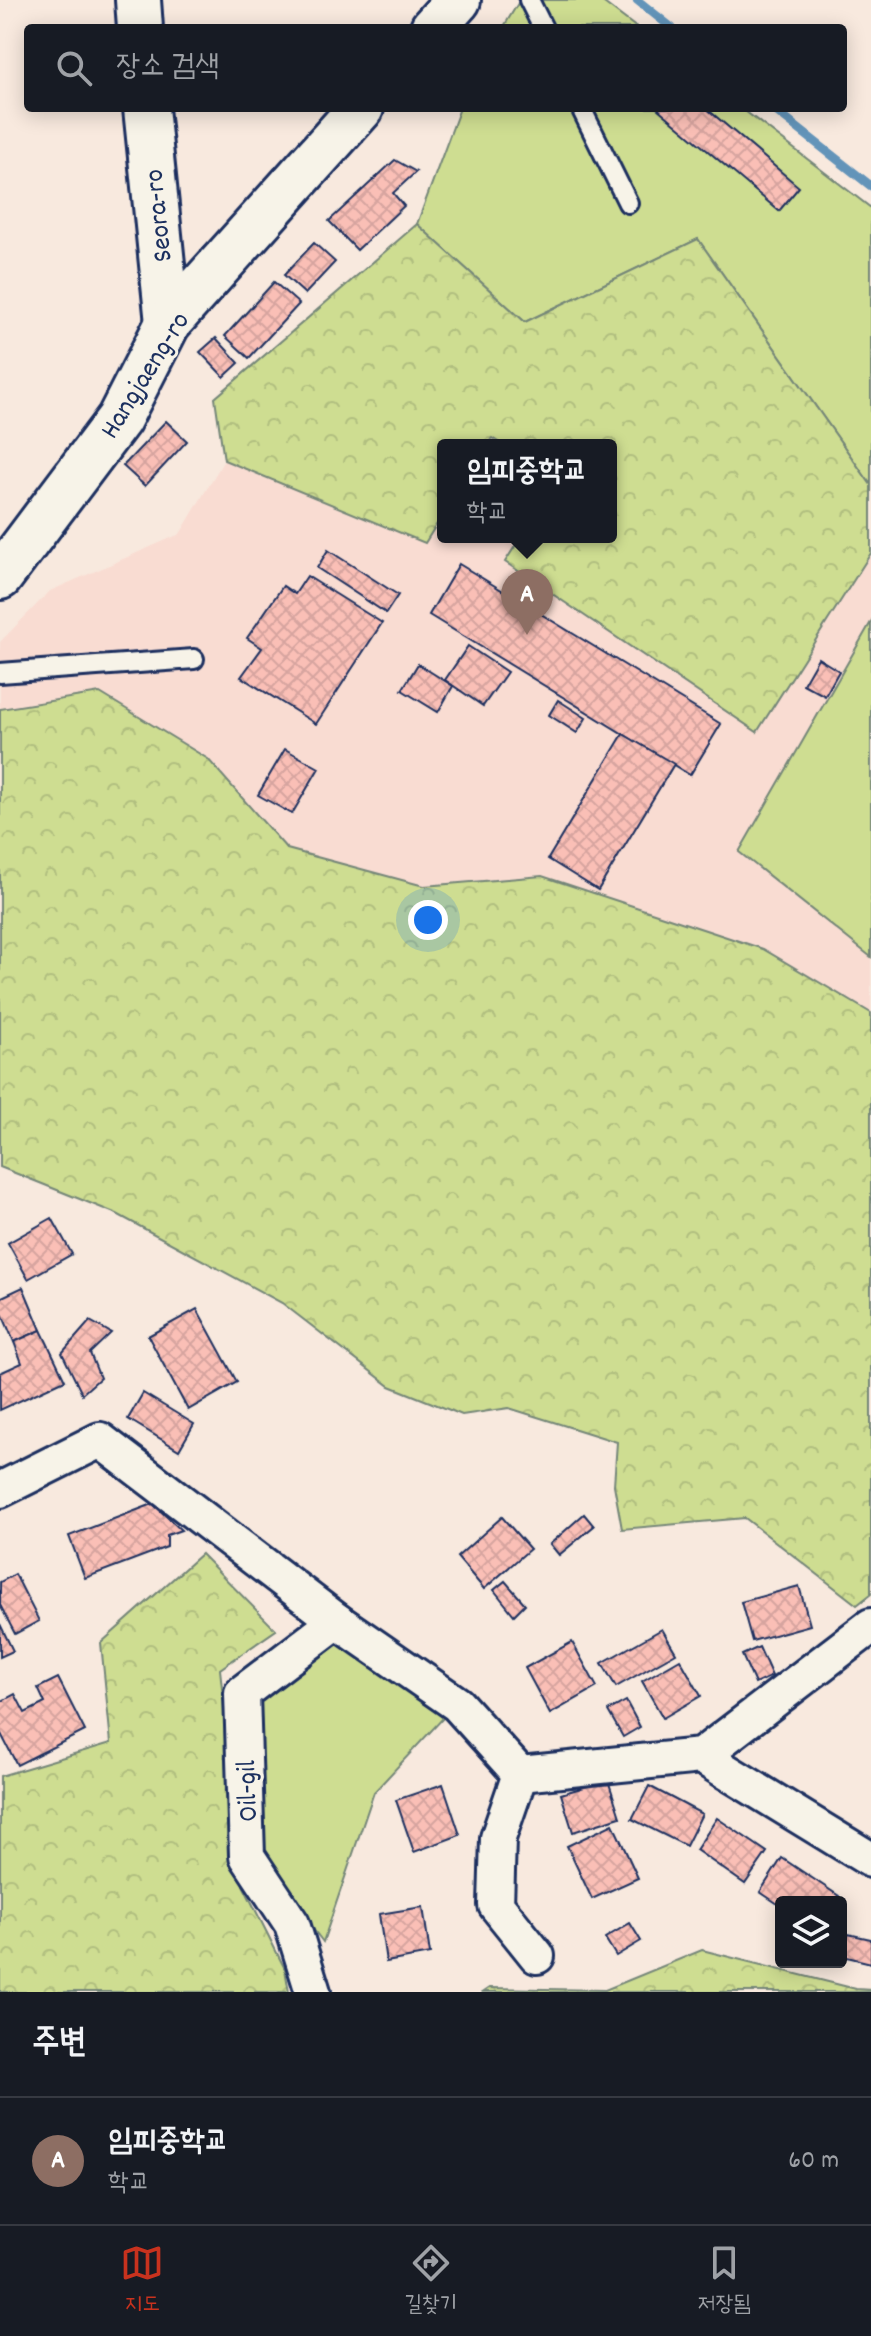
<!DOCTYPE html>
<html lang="ko">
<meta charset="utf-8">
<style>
:root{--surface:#171b24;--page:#242831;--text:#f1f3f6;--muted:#9ea1a6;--line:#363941;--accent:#c8321e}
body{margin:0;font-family:Dekko,"Poor Story",sans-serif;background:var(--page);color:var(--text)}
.controls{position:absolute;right:24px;bottom:24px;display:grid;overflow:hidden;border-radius:8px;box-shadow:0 4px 20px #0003}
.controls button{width:72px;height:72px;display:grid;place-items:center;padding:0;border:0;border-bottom:2px solid var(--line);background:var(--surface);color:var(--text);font:40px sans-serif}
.you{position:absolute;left:428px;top:920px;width:28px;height:28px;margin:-20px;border:6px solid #fff;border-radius:50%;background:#1a73e8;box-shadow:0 0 0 12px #1a73e833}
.badge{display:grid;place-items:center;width:52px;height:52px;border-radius:50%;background:var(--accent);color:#fff;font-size:26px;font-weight:700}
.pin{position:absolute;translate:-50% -66px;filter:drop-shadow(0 2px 4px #0008)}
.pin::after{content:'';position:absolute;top:42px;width:28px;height:24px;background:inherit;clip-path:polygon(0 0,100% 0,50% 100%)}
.popup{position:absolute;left:437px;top:439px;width:180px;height:104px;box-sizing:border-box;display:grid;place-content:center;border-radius:8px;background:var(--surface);filter:drop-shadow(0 2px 6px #0005);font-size:26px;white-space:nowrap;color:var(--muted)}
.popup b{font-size:30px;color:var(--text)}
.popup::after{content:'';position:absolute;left:50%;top:100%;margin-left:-16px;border:16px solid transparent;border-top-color:var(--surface)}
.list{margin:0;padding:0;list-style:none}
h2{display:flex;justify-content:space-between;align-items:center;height:104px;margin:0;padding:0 32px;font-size:34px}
h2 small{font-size:26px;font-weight:400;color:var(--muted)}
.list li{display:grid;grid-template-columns:52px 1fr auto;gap:24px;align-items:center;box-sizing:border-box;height:128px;padding:0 32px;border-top:2px solid var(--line)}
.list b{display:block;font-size:30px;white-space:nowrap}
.list p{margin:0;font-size:26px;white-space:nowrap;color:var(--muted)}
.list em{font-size:26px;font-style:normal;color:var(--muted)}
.icon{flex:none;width:44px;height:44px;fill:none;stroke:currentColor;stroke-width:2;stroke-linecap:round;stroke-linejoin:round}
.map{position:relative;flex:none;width:871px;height:1992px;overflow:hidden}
.search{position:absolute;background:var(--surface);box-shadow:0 4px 20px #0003;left:24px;right:24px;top:24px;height:88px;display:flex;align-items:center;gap:20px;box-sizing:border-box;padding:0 28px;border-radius:8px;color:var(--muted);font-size:30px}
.sheet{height:232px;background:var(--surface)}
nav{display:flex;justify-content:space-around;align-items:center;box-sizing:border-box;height:112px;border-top:2px solid var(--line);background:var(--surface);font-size:22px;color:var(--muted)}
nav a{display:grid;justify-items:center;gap:4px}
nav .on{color:var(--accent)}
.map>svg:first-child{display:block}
.built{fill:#f9dcd2}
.green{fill:#cedd91;stroke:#748678;stroke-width:2}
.forest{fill:url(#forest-crowns);stroke:#748678;stroke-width:2}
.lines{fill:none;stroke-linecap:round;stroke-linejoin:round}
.stream{stroke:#6494b9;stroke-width:9}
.building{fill:url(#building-cross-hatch);stroke:#1b2f5e;stroke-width:2}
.lane-casing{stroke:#1b2f5e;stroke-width:24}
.street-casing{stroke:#1b2f5e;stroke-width:40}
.secondary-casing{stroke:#1b2f5e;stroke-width:50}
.lane{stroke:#f7f3e8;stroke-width:18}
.street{stroke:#f7f3e8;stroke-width:34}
.secondary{stroke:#f7f3e8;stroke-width:44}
.labels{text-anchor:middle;stroke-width:6;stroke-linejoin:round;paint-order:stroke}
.street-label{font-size:28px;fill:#1b2f5e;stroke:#f7f3e8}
</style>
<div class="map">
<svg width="871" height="1992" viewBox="0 0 871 1992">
<defs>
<pattern id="forest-crowns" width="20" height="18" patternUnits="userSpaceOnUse" patternTransform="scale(2)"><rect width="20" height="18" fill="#cedd91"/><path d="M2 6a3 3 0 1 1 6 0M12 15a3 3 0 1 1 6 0" fill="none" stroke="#b0be7f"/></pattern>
<pattern id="building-cross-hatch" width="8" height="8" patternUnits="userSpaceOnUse" patternTransform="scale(2)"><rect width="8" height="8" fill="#fabfb6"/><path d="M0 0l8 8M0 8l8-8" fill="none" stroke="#d6a49f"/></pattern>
</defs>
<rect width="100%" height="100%" fill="#f8e9de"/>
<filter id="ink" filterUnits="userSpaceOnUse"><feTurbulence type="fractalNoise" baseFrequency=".0125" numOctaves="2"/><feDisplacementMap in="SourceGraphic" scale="16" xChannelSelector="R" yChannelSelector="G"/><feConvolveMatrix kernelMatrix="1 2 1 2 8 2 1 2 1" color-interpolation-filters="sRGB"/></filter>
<g filter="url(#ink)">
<path class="built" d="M 224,460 L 424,542 L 443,514 L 443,537 L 521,537 L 506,562 L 757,731 L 871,553 L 871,1013 L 763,949 L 542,876 L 424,886 L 287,849 L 208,758 L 100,693 L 0,709 L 0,642 L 50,591 L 180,534 Z"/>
<g class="green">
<path d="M 520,0 L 600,0 L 637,28 L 503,28 Z"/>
<path d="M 460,108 L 741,108 L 871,208 L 871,485 L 698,239 L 525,322 L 417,224 Z"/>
<path d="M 871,622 L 871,957 L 739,852 Z"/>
<path d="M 338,1634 L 446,1715 L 374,1792 L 323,1942 L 258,1857 L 252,1697 Z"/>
</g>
<g class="forest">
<path d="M 417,224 L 525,322 L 698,239 L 871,485 L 871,553 L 757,732 L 505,562 L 521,537 L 611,537 L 611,445 L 503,445 L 492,438 L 487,445 L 443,445 L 443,514 L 425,543 L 224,460 L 215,398 Z"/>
<path d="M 100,693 L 208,759 L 287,849 L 424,886 L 542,876 L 763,949 L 871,1013 L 871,1594 L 857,1605 L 745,1518 L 622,1529 L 614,1485 L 617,1442 L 509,1408 L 462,1415 L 390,1386 L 282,1303 L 117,1214 L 0,1167 L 0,709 Z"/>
<path d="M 201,1554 L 276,1630 L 220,1669 L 243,1885 L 285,1969 L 289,1992 L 0,1992 L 0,1776 L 111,1743 L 101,1643 Z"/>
<path d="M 702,1950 L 856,1989 L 871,1990 L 871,1992 L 483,1992 L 489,1988 L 605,1990 Z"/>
</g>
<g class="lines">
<g class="stream">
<path d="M 637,0 L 672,28"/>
<path d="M 772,108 L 871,186"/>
</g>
</g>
<g class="building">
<path d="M 657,108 L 706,108 L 799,187 L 779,211 Z"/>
<path d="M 395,160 L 416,172 L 393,193 L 404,206 L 357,250 L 329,221 Z"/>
<path d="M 314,243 L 335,262 L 305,294 L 284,275 Z"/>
<path d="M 274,282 L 299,304 L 249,358 L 225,336 Z"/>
<path d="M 216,338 L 239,363 L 224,377 L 200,352 Z"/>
<path d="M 166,421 L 187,441 L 145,486 L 123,466 Z"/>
<path d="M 328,550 L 398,595 L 386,613 L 317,568 Z"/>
<path d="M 459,564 L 721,724 L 690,775 L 429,615 Z"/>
<path d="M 307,576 L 382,623 L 316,724 L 241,677 L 262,648 L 247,638 L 283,586 L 295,594 Z"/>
<path d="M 468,646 L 507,672 L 483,706 L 445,680 Z"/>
<path d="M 818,658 L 839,671 L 825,696 L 803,684 Z"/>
<path d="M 418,664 L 453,686 L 438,712 L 402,690 Z"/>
<path d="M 558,700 L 586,718 L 577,733 L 549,715 Z"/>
<path d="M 623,734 L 674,764 L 598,890 L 548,859 Z"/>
<path d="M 285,749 L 319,768 L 292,814 L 258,795 Z"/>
<path d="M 52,1218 L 72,1254 L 28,1279 L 8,1243 Z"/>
<path d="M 23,1287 L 41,1330 L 14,1342 L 0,1309 L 0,1298 Z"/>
<path d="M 197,1309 L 237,1382 L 188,1410 L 148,1336 Z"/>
<path d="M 90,1321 L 111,1333 L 90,1353 L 100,1378 L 82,1394 L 62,1353 Z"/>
<path d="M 41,1330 L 65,1380 L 0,1410 L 0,1373 L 22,1363 L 14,1342 Z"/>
<path d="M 143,1393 L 194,1424 L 179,1450 L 128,1419 Z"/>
<path d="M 153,1504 L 181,1530 L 167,1535 L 167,1547 L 85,1578 L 69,1536 Z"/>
<path d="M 584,1514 L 594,1526 L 559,1555 L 550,1544 Z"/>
<path d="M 502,1517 L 530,1549 L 484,1589 L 457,1557 Z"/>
<path d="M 15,1574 L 39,1621 L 15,1634 L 0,1605 L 0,1582 Z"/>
<path d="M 505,1581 L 525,1604 L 514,1615 L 494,1590 Z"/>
<path d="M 799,1586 L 810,1625 L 752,1641 L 741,1602 Z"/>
<path d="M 0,1624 L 13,1651 L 0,1657 Z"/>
<path d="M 662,1629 L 676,1653 L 616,1687 L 602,1663 Z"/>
<path d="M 572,1642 L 597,1687 L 550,1714 L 525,1668 Z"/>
<path d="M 759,1647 L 772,1676 L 755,1684 L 742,1655 Z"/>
<path d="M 680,1659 L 701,1696 L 663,1718 L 642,1681 Z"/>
<path d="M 58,1678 L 85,1731 L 17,1765 L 0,1732 L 0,1702 L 15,1694 L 25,1713 L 45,1703 L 38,1688 Z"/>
<path d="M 626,1701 L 640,1727 L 623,1737 L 608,1711 Z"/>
<path d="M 608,1780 L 620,1817 L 573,1832 L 561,1794 Z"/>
<path d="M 443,1784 L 460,1835 L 414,1852 L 396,1800 Z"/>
<path d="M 649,1786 L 702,1814 L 686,1846 L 632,1819 Z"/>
<path d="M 717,1818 L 767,1852 L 745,1884 L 696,1850 Z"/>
<path d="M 613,1824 L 638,1878 L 592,1899 L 567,1846 Z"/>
<path d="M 782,1858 L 839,1896 L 835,1902 L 781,1902 L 781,1906 L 760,1892 Z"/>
<path d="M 423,1907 L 430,1954 L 386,1962 L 379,1914 Z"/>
<path d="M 630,1923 L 641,1941 L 616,1956 L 605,1938 Z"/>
<path d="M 848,1934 L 871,1939 L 871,1963 L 843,1956 Z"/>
</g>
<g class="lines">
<defs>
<g id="lane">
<path d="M 529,0 L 543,28"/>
<path d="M 581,108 L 628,203"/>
<path d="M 0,673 L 194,659"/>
</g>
<g id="street">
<path d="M 0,1490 L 100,1440 L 337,1621 L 457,1704 L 520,1774 L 701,1756 L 871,1626"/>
<path d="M 701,1756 L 871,1860"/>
<path d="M 520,1774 L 498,1838 L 496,1905 L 537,1956"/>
<path d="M 313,1992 L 292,1924 L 247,1856 L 242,1693 L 337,1621"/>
</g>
<g id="secondary">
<path d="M 138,0 L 140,28"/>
<path d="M 433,28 L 458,0"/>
<path d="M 146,108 L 168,323"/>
<path d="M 0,577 L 119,419 L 168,323 L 361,108"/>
</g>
</defs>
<use href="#lane" class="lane-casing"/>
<use href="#street" class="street-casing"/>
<use href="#secondary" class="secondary-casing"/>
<use href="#lane" class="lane"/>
<use href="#street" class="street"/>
<use href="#secondary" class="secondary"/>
</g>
</g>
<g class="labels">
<g class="street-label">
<text transform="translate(156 216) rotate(-96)" y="10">Seora-ro</text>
<text transform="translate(143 374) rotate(-58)" y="10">Hangjaeng-ro</text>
<text transform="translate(245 1791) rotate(-92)" y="10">Oil-gil</text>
</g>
</g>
</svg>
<div class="controls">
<button><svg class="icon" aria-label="layers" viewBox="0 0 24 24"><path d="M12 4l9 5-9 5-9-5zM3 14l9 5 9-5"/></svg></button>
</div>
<div class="you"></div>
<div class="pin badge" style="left:527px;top:635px;background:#8d6e63">A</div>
<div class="popup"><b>임피중학교</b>학교</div>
<div class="search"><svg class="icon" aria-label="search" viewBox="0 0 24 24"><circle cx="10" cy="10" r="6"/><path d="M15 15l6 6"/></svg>장소 검색</div>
</div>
<section class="sheet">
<h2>주변<small></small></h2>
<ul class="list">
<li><span class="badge" style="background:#8d6e63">A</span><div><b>임피중학교</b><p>학교</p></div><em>60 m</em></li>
</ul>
</section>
<nav>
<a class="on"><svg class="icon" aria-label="map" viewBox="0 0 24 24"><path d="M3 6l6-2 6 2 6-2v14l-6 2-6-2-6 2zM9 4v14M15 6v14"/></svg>지도</a>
<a><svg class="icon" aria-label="directions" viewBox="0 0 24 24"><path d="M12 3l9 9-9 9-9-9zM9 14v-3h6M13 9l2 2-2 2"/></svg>길찾기</a>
<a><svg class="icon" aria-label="saved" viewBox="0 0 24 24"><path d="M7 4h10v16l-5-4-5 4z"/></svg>저장됨</a>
</nav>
